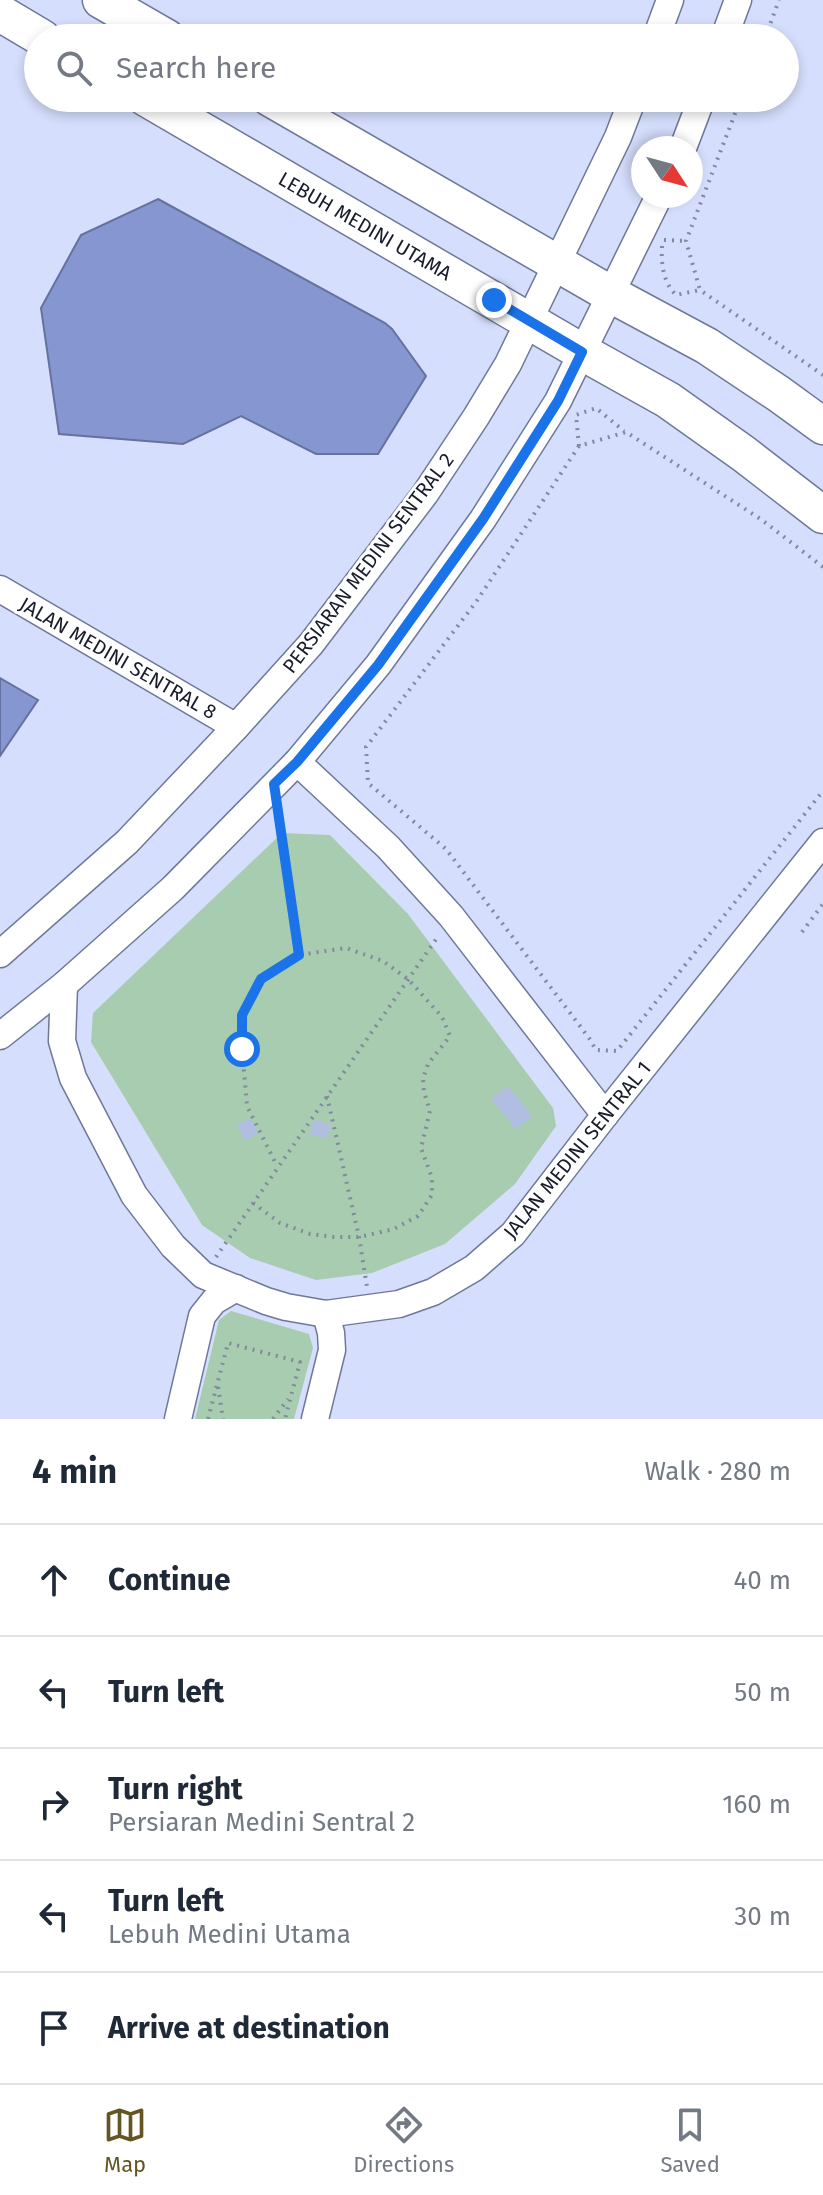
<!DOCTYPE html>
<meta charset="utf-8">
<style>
:root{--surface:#fff;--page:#f2f2f3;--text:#1f2937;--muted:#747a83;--line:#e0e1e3;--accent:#655522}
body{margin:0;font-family:"Fira Sans",sans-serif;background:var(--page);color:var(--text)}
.compass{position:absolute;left:631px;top:136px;width:72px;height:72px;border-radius:50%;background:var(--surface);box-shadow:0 4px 12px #0003;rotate:126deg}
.stop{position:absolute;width:24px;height:24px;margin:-18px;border:6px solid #1a73e8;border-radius:50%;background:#fff}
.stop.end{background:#1a73e8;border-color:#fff;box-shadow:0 2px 8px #0008}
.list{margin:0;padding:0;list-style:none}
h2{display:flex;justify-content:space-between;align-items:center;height:104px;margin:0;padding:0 32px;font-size:34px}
h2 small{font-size:26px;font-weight:400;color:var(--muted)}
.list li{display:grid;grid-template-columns:52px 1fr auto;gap:24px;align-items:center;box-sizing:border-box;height:112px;padding:0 32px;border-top:2px solid var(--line)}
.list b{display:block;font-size:30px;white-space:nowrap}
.list p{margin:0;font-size:26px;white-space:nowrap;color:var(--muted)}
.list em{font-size:26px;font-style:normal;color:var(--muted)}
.icon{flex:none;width:44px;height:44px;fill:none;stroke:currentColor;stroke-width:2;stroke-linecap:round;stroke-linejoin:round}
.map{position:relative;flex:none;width:823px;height:1419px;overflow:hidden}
.search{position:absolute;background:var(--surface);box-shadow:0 4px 12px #0003;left:24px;right:24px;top:24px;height:88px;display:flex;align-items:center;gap:20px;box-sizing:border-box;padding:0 28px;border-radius:44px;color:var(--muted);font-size:30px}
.sheet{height:664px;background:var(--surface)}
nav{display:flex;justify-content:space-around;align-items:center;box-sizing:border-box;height:112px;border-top:2px solid var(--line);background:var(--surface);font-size:22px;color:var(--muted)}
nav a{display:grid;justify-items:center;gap:4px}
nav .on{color:var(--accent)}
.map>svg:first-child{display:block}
.green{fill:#a7ccaf}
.water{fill:#8596d1;stroke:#65729f;stroke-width:2}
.building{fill:#b2bde2}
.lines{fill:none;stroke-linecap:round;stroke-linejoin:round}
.minor-casing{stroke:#6e789a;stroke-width:29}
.secondary-casing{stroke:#6e789a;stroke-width:39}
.path{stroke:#82899f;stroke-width:4;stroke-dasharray:2 6;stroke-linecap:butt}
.minor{stroke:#fff;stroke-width:26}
.secondary{stroke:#fff;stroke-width:36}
.route{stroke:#1a73e8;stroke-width:10}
.labels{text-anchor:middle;stroke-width:6;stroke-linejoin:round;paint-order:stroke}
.street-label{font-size:20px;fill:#191d2b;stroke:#fff}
</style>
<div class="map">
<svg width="823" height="1419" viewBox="0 0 823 1419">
<rect width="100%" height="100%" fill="#d5defc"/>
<g class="green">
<path d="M 282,833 L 330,835 L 408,914 L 553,1108 L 556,1126 L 515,1184 L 445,1244 L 372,1273 L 316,1280 L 250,1258 L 202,1225 L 91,1042 L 93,1013 Z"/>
<path d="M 231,1311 L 309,1334 L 313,1348 L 294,1419 L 195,1419 L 219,1320 Z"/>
</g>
<g class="water">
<path d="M 158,199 L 385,323 L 392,329 L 426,376 L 378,454 L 316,454 L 241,416 L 183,444 L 59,434 L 41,308 L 81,235 Z"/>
<path d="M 0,678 L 38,700 L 0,756 Z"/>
</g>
<g class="building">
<path d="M 508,1086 L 532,1116 L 516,1129 L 491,1099 Z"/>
<path d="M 251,1118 L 258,1134 L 244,1140 L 237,1124 Z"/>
<path d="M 313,1120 L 331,1124 L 327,1138 L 310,1135 Z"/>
</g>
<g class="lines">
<defs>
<g id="minor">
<path d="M 656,38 L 670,0"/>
<path d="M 724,38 L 738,0"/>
<path d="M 683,148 L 702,98"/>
<path d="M 0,589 L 236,727"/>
<path d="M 297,762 L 388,847 L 451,916 L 605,1115"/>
<path d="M 0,954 L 127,842 L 236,727 L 311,644 L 425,494 L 476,417 L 508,364 L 618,137 L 633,98"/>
<path d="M 64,985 L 62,1041 L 73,1078 L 134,1195 L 173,1246 L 203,1275 L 266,1301 L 286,1307 L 326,1314 L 399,1304 L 433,1292 L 474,1268 L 513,1234 L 605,1115 L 823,842"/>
<path d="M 0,1036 L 64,985 L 173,888 L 297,762 L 378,665 L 483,519 L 558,401 L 659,196"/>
<path d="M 178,1419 L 202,1316 L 214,1301 L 236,1288"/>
<path d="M 315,1419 L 332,1350 L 331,1333 L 326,1314"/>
</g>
<g id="secondary">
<path d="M 101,0 L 167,38"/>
<path d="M 0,13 L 42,38"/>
<path d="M 146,98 L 582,352 L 668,400 L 744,454 L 823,515"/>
<path d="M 270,98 L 612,295 L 707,346 L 779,394 L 823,426"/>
</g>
</defs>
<use href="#minor" class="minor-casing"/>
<use href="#secondary" class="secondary-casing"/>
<g class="path">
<path d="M 765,38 L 779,0"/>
<path d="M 741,98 L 686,241 L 700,290 L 823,375"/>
<path d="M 664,240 L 686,241"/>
<path d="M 662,246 C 661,264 663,282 676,295 L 700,290"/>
<path d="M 579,446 L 576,415 L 596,408 L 624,431"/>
<path d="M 823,567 L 762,520 L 626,432 L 579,446 L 476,602 L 366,747 L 368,783 L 446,849 L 589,1038 L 596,1050 L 617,1051 L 823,791"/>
<path d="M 278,814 L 299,955"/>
<path d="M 802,932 L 823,904"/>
<path d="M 327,1096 L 359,1237 L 367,1287"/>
<path d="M 253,1203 L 280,1223 L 310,1234 L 334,1237 L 359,1237 L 394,1229 L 418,1216 L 432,1195 L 432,1178 L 421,1148 L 430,1111 L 424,1092 L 423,1079 L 428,1064 L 450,1036 L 442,1017 L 409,980 L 383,961 L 346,948 L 299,955 L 261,979 L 242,1015 L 242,1049 L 247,1106 L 277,1166"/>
<path d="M 216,1257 L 439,935"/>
<path d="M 218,1387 L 223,1419"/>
<path d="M 208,1419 L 228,1343 L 300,1362 L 285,1419"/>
<path d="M 273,1419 L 288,1399"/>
</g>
<use href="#minor" class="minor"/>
<use href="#secondary" class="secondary"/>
</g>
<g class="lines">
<path class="route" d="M 242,1049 L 242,1015 L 261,979 L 299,955 L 274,784 L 297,762 L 378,665 L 483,519 L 558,401 L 582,352 L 494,300"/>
</g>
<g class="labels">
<g class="street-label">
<text transform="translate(365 226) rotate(30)" y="7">LEBUH MEDINI UTAMA</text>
<text transform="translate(368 563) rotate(-53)" y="7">PERSIARAN MEDINI SENTRAL 2</text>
<text transform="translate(118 658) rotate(30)" y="7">JALAN MEDINI SENTRAL 8</text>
<text transform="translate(577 1150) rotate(-51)" y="7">JALAN MEDINI SENTRAL 1</text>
</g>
</g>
</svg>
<svg class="compass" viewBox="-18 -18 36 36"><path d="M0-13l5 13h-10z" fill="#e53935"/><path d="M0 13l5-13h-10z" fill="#747a83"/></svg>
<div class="stop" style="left:242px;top:1049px"></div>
<div class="stop end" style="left:494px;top:300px"></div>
<div class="search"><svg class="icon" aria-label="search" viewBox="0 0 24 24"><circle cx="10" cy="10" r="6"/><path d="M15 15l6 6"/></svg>Search here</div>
</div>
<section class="sheet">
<h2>4 min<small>Walk · 280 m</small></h2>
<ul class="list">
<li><svg class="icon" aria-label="ahead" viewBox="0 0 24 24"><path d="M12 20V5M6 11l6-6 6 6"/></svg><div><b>Continue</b></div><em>40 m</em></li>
<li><svg class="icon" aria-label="left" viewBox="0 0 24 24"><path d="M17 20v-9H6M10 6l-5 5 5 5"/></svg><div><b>Turn left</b></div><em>50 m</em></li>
<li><svg class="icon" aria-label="right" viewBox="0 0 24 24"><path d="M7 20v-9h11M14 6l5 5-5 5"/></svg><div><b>Turn right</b><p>Persiaran Medini Sentral 2</p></div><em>160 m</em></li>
<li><svg class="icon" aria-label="left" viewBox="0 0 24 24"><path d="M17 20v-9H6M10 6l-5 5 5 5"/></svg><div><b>Turn left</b><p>Lebuh Medini Utama</p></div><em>30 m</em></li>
<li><svg class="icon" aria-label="arrive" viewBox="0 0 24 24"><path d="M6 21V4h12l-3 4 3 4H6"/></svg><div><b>Arrive at destination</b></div></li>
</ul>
</section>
<nav>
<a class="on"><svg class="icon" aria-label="map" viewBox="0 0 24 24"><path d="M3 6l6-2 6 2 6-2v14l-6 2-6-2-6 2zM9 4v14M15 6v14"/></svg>Map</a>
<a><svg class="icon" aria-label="directions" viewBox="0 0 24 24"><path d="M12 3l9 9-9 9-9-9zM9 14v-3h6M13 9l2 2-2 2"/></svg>Directions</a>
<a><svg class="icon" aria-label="saved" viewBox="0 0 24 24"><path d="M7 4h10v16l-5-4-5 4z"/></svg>Saved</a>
</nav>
